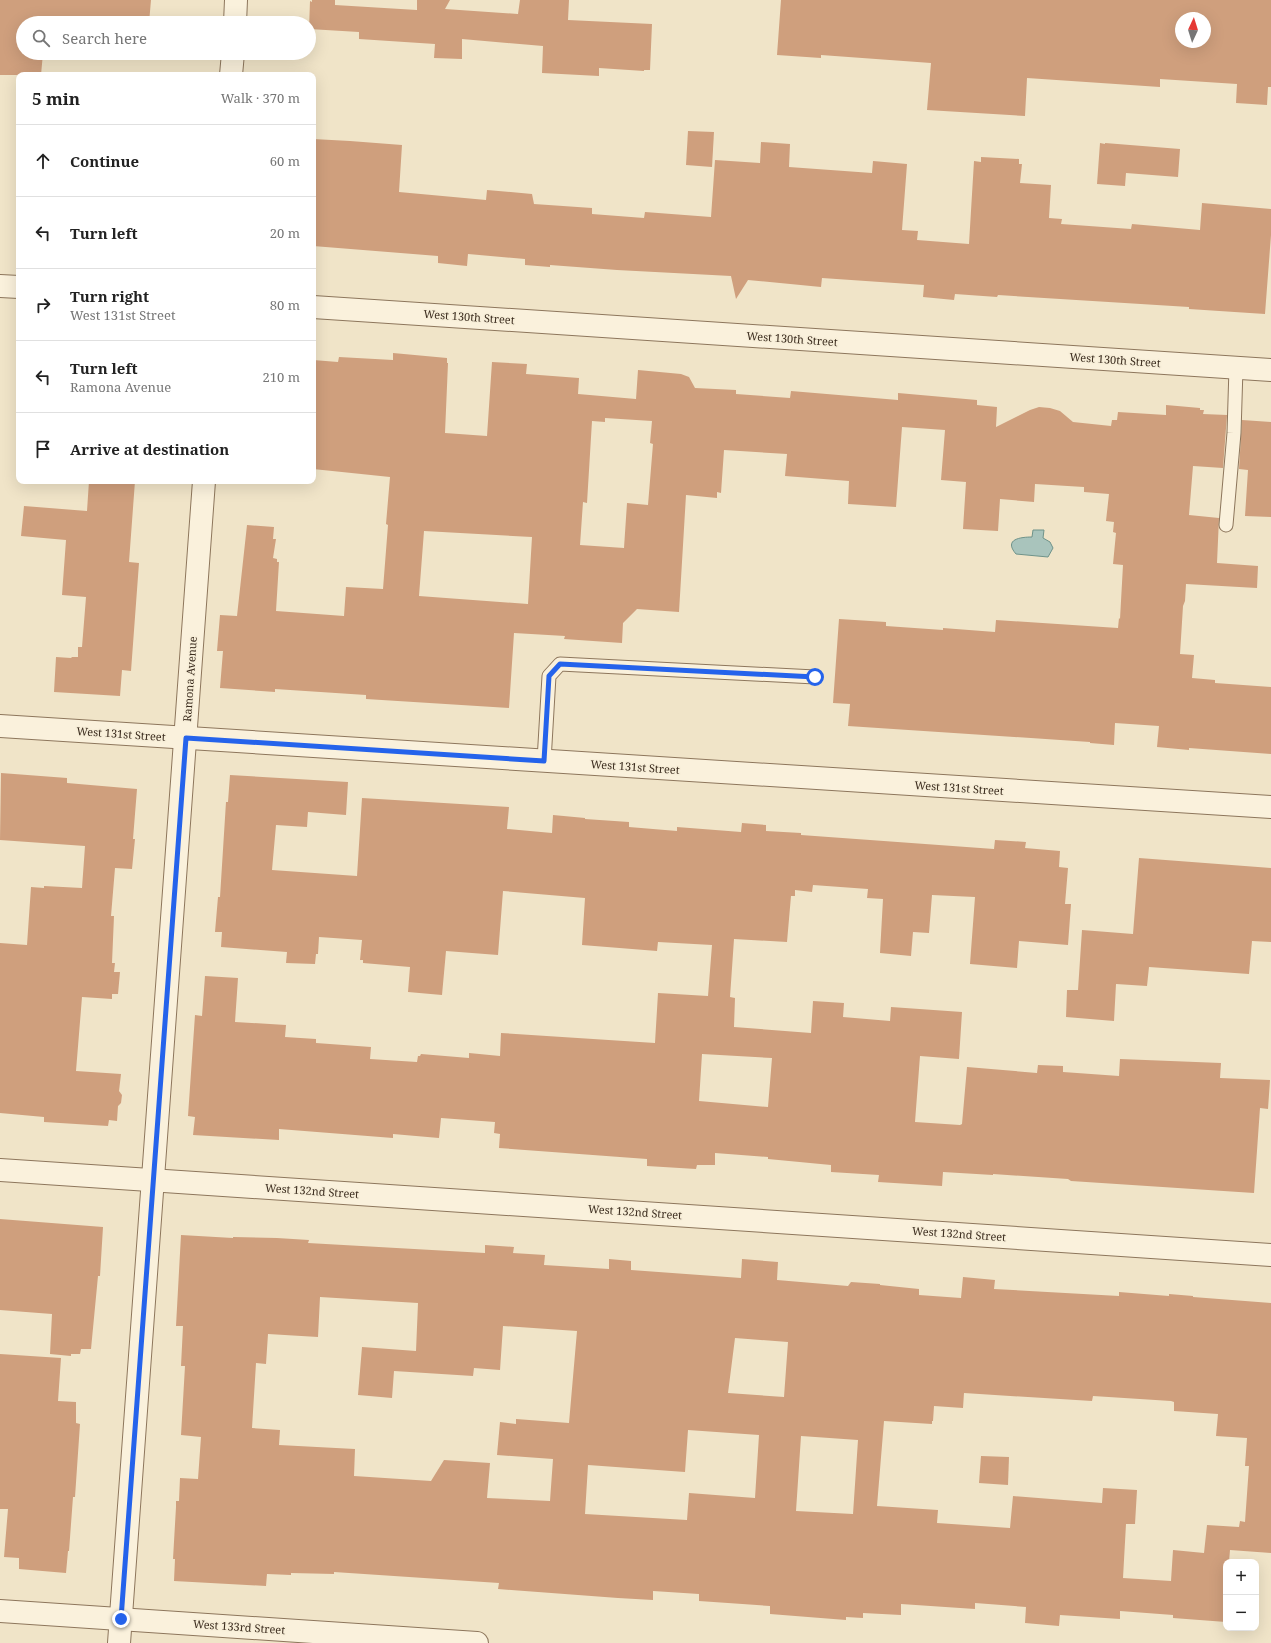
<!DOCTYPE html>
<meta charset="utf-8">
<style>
:root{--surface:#fff;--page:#f2f2f2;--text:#222;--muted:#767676;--line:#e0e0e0}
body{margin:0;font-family:"Noto Serif",serif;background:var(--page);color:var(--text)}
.controls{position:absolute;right:12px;bottom:12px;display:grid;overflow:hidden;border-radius:8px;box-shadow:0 4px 16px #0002}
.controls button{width:36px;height:36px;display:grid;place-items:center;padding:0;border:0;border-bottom:1px solid var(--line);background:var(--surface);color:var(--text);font:20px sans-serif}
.compass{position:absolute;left:1175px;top:12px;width:36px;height:36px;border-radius:50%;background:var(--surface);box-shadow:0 4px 16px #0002;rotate:4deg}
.stop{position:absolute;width:12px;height:12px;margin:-9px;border:3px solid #2563eb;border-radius:50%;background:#fff}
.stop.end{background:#2563eb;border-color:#fff;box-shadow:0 1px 4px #0008}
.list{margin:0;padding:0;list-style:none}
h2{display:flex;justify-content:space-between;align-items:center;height:52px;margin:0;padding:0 16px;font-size:17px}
h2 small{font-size:13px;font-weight:400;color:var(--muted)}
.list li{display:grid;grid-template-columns:26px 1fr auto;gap:12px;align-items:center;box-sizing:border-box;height:72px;padding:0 16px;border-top:1px solid var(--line)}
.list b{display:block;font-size:15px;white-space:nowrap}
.list p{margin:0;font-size:13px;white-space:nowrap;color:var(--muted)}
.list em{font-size:13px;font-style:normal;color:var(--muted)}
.icon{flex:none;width:22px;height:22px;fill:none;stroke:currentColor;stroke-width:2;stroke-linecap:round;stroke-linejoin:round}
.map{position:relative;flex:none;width:1271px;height:1643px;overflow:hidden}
.search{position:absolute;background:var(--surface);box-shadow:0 4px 16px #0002;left:16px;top:16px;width:300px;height:44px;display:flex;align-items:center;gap:10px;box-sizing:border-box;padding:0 14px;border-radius:22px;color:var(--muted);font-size:15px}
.panel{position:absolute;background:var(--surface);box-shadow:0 4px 16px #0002;left:16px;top:72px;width:300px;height:412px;border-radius:8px}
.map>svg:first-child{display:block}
.water{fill:#a9c4bc;stroke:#6f938a}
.building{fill:#cf9f7d;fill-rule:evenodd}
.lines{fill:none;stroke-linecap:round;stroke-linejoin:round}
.service-casing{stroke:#8d765c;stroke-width:15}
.minor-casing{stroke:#8d765c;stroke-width:24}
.service{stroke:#faf1dc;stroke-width:13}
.minor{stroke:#faf1dc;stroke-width:22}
.route{stroke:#2563eb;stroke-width:5}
.labels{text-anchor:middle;stroke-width:3;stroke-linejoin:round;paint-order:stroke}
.street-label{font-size:11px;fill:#3d2e20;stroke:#f7eed8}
</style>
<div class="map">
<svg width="1271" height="1643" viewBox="0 0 1271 1643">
<rect width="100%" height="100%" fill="#f0e4c8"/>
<path class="water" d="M 1033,530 L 1044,530 L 1043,538 L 1050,542 L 1053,548 L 1048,557 L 1016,554 C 1003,539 1021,537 1032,537 Z"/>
<g class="building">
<path d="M 0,0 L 151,0 L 149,23 L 23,23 L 23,53 L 43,53 L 41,75 L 0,75 Z"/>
<path d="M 312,0 L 335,0 L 335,5 L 417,10 L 417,0 L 450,0 L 445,9 L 518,14 L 520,0 L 569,0 L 568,20 L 652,24 L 650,70 L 644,70 L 644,71 L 599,68 L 599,76 L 542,73 L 543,46 L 462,39 L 462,59 L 434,58 L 435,44 L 359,39 L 359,32 L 309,29 L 310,1 L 312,2 Z"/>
<path d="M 781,0 L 1271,0 L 1271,87 L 1268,87 L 1267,105 L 1236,103 L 1237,84 L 1160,79 L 1160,87 L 1027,78 L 1025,116 L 927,110 L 931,63 L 821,55 L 821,58 L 777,55 ZM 1181,18 L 1205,18 L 1205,42 L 1181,42 Z"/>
<path d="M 688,131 L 714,132 L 712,167 L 686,165 Z"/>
<path d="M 313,139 L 350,141 L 402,145 L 399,192 L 486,200 L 487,190 L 532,194 L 534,204 L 592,208 L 592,214 L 644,218 L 645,212 L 711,217 L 715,160 L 760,163 L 761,142 L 790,144 L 789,167 L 872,173 L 873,161 L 907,164 L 902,230 L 918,231 L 917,240 L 969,244 L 974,161 L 981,162 L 981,157 L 1019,159 L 1019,164 L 1022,164 L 1020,183 L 1051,185 L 1049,218 L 1062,219 L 1061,224 L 1131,229 L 1132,224 L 1200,230 L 1202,203 L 1271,209 L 1271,235 L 1265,314 L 1189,309 L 1189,307 L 998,295 L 997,297 L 955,294 L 954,300 L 923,297 L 924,285 L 822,278 L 821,287 L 748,280 L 736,299 L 731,276 L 617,270 L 550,265 L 550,267 L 525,265 L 525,259 L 468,254 L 467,266 L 438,263 L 438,256 L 313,246 Z"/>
<path d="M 1100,143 L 1105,144 L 1105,143 L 1180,149 L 1178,177 L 1126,173 L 1125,186 L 1097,184 Z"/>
<path d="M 393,353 L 447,358 L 447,363 L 448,363 L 445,433 L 487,436 L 492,362 L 527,364 L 526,374 L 579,378 L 578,394 L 636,399 L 638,370 L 681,374 L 689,377 L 695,388 L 736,390 L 736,394 L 790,398 L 791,391 L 898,400 L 898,393 L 977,400 L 977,405 L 997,407 L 996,427 L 1030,410 L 1039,407 L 1050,408 L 1060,411 L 1073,422 L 1111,426 L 1112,420 L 1117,420 L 1118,412 L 1166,415 L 1166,405 L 1200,408 L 1200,410 L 1204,410 L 1203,414 L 1227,415 L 1223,468 L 1193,466 L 1189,515 L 1219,518 L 1217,563 L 1258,566 L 1257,588 L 1186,584 L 1185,601 L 1183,606 L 1180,654 L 1194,655 L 1192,678 L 1215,680 L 1215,683 L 1271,687 L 1271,754 L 1189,748 L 1189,750 L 1157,747 L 1159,726 L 1115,723 L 1114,745 L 1090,743 L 1090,742 L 848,726 L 850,704 L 833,703 L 839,619 L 886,622 L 886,626 L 943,630 L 943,628 L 995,632 L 996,620 L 1118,628 L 1119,618 L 1120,619 L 1123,565 L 1113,564 L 1116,533 L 1113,532 L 1114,522 L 1106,521 L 1109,494 L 1084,492 L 1084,487 L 1035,484 L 1034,502 L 1000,499 L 998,531 L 963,529 L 966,482 L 941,480 L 945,430 L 902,427 L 896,507 L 848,504 L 849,481 L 785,476 L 787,454 L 724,450 L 721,493 L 717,492 L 717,498 L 686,495 L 679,612 L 637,609 L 623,623 L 622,643 L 564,639 L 565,636 L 514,633 L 509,708 L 366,699 L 366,695 L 275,689 L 275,692 L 220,688 L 223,651 L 217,651 L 220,615 L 237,616 L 247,525 L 274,527 L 273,539 L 276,539 L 273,558 L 277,559 L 277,562 L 279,562 L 276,611 L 344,616 L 346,587 L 383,589 L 388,525 L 386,524 L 390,477 L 313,469 L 313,360 L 338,362 L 339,357 L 393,360 ZM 605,418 L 652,421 L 650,443 L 653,444 L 648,505 L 627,503 L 624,548 L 580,545 L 583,502 L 587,503 L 592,421 L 605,422 ZM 424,531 L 532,537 L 528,604 L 419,596 Z"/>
<path d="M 1242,420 L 1271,422 L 1271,517 L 1245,516 L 1248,470 L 1239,469 Z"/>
<path d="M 89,481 L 135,481 L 129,562 L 139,563 L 131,671 L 122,670 L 120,696 L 54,692 L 56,657 L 71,658 L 72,657 L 78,657 L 78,647 L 82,647 L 86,597 L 62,595 L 66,540 L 21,536 L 24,506 L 87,511 Z"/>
<path d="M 1,773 L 67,778 L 67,783 L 137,789 L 133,839 L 135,839 L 132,869 L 115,868 L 111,916 L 114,916 L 112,963 L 115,963 L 114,972 L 120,972 L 118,994 L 112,994 L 112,999 L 82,997 L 76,1071 L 121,1074 L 119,1091 L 122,1095 L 121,1103 L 118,1106 L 117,1121 L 109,1120 L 108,1126 L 44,1122 L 44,1117 L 0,1113 L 0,943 L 27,945 L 31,887 L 44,888 L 44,886 L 82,888 L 85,846 L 0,840 Z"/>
<path d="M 230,775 L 348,782 L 346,815 L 308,812 L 307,827 L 276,825 L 272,870 L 357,876 L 362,798 L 509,807 L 507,829 L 552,833 L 553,815 L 585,818 L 585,819 L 629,822 L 629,827 L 677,831 L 677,827 L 741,832 L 742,823 L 766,825 L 766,831 L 801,833 L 801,835 L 994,849 L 995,840 L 1026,842 L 1025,848 L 1060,851 L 1059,867 L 1068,868 L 1065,904 L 1071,904 L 1068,945 L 1019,941 L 1017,968 L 970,964 L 975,897 L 932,895 L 929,933 L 913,932 L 911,956 L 880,953 L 883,899 L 867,898 L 868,889 L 813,885 L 812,892 L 795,890 L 795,896 L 791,896 L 787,942 L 734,939 L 730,997 L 735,998 L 734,1027 L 811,1033 L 813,1001 L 844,1003 L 843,1017 L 890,1021 L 891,1007 L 962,1012 L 959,1059 L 920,1056 L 915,1122 L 960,1125 L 962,1124 L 967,1067 L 1037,1073 L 1038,1065 L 1063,1066 L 1063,1072 L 1119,1076 L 1120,1059 L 1221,1063 L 1220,1078 L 1270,1080 L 1268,1109 L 1260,1108 L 1254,1193 L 1071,1181 L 1068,1179 L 993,1174 L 993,1175 L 943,1172 L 942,1186 L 878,1182 L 879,1175 L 831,1172 L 831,1165 L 768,1159 L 768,1157 L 715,1153 L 715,1165 L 697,1165 L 696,1169 L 647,1166 L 647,1159 L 499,1148 L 500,1134 L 494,1133 L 495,1122 L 441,1118 L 439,1138 L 393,1134 L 393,1138 L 279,1129 L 279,1140 L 193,1135 L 195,1117 L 188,1116 L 195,1015 L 202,1016 L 205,976 L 238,978 L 235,1022 L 286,1025 L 285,1037 L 316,1039 L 316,1043 L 371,1047 L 370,1059 L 417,1062 L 418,1056 L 420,1056 L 421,1054 L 469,1058 L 469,1053 L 500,1056 L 501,1033 L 655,1043 L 658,993 L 708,996 L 712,945 L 658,942 L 657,951 L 582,945 L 585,898 L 503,891 L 498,955 L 446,951 L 442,995 L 408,992 L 410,967 L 363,963 L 363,960 L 360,960 L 362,940 L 319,937 L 318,954 L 316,954 L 315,964 L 286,963 L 287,952 L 221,947 L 222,932 L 215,932 L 218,897 L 220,897 L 226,802 L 228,802 ZM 702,1054 L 772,1058 L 768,1107 L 699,1101 Z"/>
<path d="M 1139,858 L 1271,868 L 1271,942 L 1252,941 L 1249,974 L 1149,967 L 1147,986 L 1116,984 L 1114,1021 L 1066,1017 L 1067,990 L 1078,990 L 1082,930 L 1133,934 Z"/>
<path d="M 0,1219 L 103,1227 L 100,1276 L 98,1276 L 91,1349 L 81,1349 L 80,1354 L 71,1354 L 71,1356 L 50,1354 L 52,1314 L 0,1310 Z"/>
<path d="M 181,1235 L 233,1238 L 233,1237 L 277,1238 L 309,1240 L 308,1243 L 485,1253 L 485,1245 L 514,1247 L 513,1253 L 545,1255 L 544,1265 L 609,1269 L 609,1259 L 631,1261 L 631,1270 L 741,1278 L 742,1259 L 778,1262 L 777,1280 L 848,1286 L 851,1282 L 880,1284 L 880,1285 L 919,1289 L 919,1295 L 961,1298 L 963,1277 L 995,1280 L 994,1289 L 1119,1296 L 1119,1292 L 1169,1296 L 1169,1294 L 1193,1296 L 1193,1297 L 1271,1303 L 1271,1553 L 1230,1550 L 1229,1562 L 1226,1562 L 1226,1622 L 1173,1618 L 1173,1615 L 1120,1611 L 1120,1619 L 1060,1615 L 1059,1626 L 1025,1623 L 1026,1607 L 975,1603 L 975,1609 L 901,1604 L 901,1615 L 863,1613 L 863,1618 L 846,1617 L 846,1620 L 770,1614 L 770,1606 L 699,1601 L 699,1594 L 653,1591 L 653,1600 L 618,1598 L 498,1589 L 499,1583 L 334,1572 L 334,1574 L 291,1573 L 291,1575 L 267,1574 L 266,1586 L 174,1581 L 175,1559 L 173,1559 L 176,1507 L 176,1501 L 179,1501 L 180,1478 L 198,1479 L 201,1437 L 181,1435 L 185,1366 L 181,1366 L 183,1326 L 176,1326 ZM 320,1297 L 418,1303 L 416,1351 L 362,1347 L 358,1395 L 392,1398 L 394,1371 L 473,1376 L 474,1368 L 500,1370 L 503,1326 L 577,1331 L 569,1423 L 516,1419 L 516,1424 L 500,1422 L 497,1455 L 553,1459 L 550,1501 L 487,1498 L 490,1463 L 444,1460 L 431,1481 L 354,1476 L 355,1449 L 279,1445 L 280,1430 L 252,1428 L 256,1363 L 266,1364 L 268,1334 L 318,1337 ZM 735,1338 L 788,1342 L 784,1397 L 728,1393 ZM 964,1393 L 1092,1401 L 1093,1396 L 1171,1401 L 1174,1402 L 1174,1411 L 1218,1414 L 1216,1436 L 1247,1438 L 1245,1466 L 1249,1466 L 1245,1522 L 1240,1521 L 1239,1527 L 1207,1525 L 1204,1553 L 1173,1550 L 1171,1581 L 1123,1578 L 1126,1524 L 1135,1524 L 1137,1490 L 1103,1488 L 1102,1503 L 1013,1496 L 1010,1528 L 937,1523 L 938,1510 L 877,1506 L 884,1421 L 932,1424 L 932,1421 L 933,1421 L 934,1406 L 963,1408 ZM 688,1430 L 759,1435 L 755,1498 L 689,1493 L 687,1520 L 585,1514 L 588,1465 L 685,1472 ZM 801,1436 L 858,1440 L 853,1514 L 796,1511 Z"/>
<path d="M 0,1354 L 61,1358 L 58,1401 L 76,1402 L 76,1423 L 80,1424 L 75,1497 L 73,1497 L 69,1551 L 68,1551 L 66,1573 L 19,1569 L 19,1558 L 4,1557 L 8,1509 L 0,1509 Z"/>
<path d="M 981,1456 L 1009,1457 L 1008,1485 L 979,1483 Z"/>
</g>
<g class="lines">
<defs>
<g id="service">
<path d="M 1226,525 L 1234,433 L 1236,368"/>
<path d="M 544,761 L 549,676 L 560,664 L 815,677"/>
</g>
<g id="minor">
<path d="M 235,23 L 236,0"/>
<path d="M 231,75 L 233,53"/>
<path d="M 0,286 L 19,287"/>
<path d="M 313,307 L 1271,370"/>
<path d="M 0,726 L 1271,807"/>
<path d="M 0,1170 L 1271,1255"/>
<path d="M 0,1611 L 477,1643"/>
<path d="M 119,1643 L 204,481"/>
</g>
</defs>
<use href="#service" class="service-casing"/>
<use href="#minor" class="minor-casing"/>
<use href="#service" class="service"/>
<use href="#minor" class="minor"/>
</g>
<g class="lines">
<path class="route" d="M 121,1619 L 186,738 L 544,761 L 549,676 L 560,664 L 815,677"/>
</g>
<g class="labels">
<g class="street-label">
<text transform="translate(469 317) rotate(4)" y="4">West 130th Street</text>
<text transform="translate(792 339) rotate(4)" y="4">West 130th Street</text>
<text transform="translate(1115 360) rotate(4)" y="4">West 130th Street</text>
<text transform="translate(190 679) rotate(-86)" y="4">Ramona Avenue</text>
<text transform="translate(121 734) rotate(4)" y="4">West 131st Street</text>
<text transform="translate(635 767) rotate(4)" y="4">West 131st Street</text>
<text transform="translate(959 788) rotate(4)" y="4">West 131st Street</text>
<text transform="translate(312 1191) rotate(4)" y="4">West 132nd Street</text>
<text transform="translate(635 1212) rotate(4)" y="4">West 132nd Street</text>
<text transform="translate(959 1234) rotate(4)" y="4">West 132nd Street</text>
<text transform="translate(239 1627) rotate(4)" y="4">West 133rd Street</text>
</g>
</g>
</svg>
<div class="controls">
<button>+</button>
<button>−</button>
</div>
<svg class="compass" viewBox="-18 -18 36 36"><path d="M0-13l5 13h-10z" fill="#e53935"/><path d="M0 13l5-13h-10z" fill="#767676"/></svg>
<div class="stop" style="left:815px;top:677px"></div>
<div class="stop end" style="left:121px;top:1619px"></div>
<div class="search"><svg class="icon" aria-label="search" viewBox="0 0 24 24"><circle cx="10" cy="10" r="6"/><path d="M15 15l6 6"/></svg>Search here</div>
<section class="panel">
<h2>5 min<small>Walk · 370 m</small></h2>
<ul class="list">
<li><svg class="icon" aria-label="ahead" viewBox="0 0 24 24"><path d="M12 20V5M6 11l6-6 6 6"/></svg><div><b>Continue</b></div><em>60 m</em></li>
<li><svg class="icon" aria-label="left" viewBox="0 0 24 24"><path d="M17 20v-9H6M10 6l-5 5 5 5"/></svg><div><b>Turn left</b></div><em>20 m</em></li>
<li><svg class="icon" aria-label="right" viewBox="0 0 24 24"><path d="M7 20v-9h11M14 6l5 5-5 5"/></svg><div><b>Turn right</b><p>West 131st Street</p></div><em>80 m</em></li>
<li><svg class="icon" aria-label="left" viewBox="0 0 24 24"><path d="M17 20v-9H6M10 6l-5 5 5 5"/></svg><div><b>Turn left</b><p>Ramona Avenue</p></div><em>210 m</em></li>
<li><svg class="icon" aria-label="arrive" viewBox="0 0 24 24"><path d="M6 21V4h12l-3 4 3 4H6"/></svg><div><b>Arrive at destination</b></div></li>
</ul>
</section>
</div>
